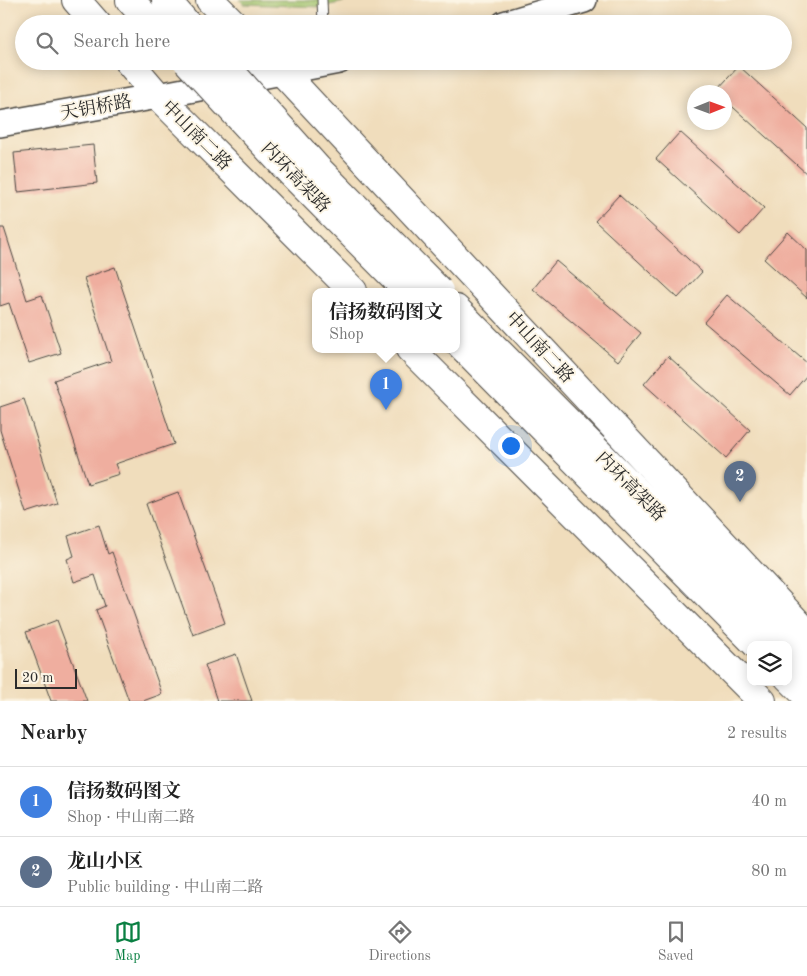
<!DOCTYPE html>
<meta charset="utf-8">
<style>
:root{--surface:#fff;--page:#f6f6f6;--text:#222;--muted:#767676;--line:#e0e0e0;--accent:#0b8043}
body{margin:0;font-family:"Old Standard TT","Noto Serif SC",serif;background:var(--page);color:var(--text)}
.controls{position:absolute;right:15px;bottom:15px;display:grid;overflow:hidden;border-radius:10px;box-shadow:0 2px 12px #0003}
.controls button{width:45px;height:45px;display:grid;place-items:center;padding:0;border:0;border-bottom:1px solid var(--line);background:var(--surface);color:var(--text);font:25px sans-serif}
.compass{position:absolute;left:687px;top:85px;width:45px;height:45px;border-radius:50%;background:var(--surface);box-shadow:0 2px 12px #0003;rotate:89deg}
.scale{position:absolute;left:15px;bottom:12px;width:62px;box-sizing:border-box;padding-left:5px;border:2px solid #2b2b2b;border-top:0;font-size:14px;line-height:18px;white-space:nowrap;color:#2b2b2b;-webkit-text-stroke:4px #fcf5e5;paint-order:stroke}
.you{position:absolute;left:510px;top:445px;width:18px;height:18px;margin:-12px;border:4px solid #fff;border-radius:50%;background:#1a73e8;box-shadow:0 0 0 8px #1a73e833}
.badge{display:grid;place-items:center;width:32px;height:32px;border-radius:50%;background:var(--accent);color:#fff;font-size:16px;font-weight:700}
.pin{position:absolute;translate:-50% -41px;filter:drop-shadow(0 1px 2px #0008)}
.pin::after{content:'';position:absolute;top:26px;width:18px;height:15px;background:inherit;clip-path:polygon(0 0,100% 0,50% 100%)}
.popup{position:absolute;left:312px;top:288px;width:148px;height:65px;box-sizing:border-box;display:grid;place-content:center;border-radius:10px;background:var(--surface);filter:drop-shadow(0 1px 4px #0005);font-size:16px;white-space:nowrap;color:var(--muted)}
.popup b{font-size:19px;color:var(--text)}
.popup::after{content:'';position:absolute;left:50%;top:100%;margin-left:-10px;border:10px solid transparent;border-top-color:var(--surface)}
.list{margin:0;padding:0;list-style:none}
h2{display:flex;justify-content:space-between;align-items:center;height:65px;margin:0;padding:0 20px;font-size:21px}
h2 small{font-size:16px;font-weight:400;color:var(--muted)}
.list li{display:grid;grid-template-columns:32px 1fr auto;gap:15px;align-items:center;box-sizing:border-box;height:70px;padding:0 20px;border-top:1px solid var(--line)}
.list b{display:block;font-size:19px;white-space:nowrap}
.list p{margin:0;font-size:16px;white-space:nowrap;color:var(--muted)}
.list em{font-size:16px;font-style:normal;color:var(--muted)}
.icon{flex:none;width:28px;height:28px;fill:none;stroke:currentColor;stroke-width:2;stroke-linecap:round;stroke-linejoin:round}
.map{position:relative;flex:none;width:807px;height:701px;overflow:hidden}
.search{position:absolute;background:var(--surface);box-shadow:0 2px 12px #0003;left:15px;right:15px;top:15px;height:55px;display:flex;align-items:center;gap:12px;box-sizing:border-box;padding:0 18px;border-radius:28px;color:var(--muted);font-size:19px}
.sheet{height:205px;background:var(--surface)}
nav{display:flex;justify-content:space-around;align-items:center;box-sizing:border-box;height:70px;border-top:1px solid var(--line);background:var(--surface);font-size:14px;color:var(--muted)}
nav a{display:grid;justify-items:center;gap:2px}
nav .on{color:var(--accent)}
.map>svg:first-child{display:block}
.green{fill:#9fc16a;stroke:#65764a}
.building{fill:#efae9f}
.lines{fill:none;stroke-linecap:round;stroke-linejoin:round}
.lane-casing{stroke:#494641;stroke-width:11}
.secondary-casing{stroke:#494641;stroke-width:28}
.primary-casing{stroke:#494641;stroke-width:30}
.highway-casing{stroke:#494641;stroke-width:30}
.lane{stroke:#fff;stroke-width:9}
.secondary{stroke:#fff;stroke-width:25}
.primary{stroke:#fff;stroke-width:28}
.highway{stroke:#fff;stroke-width:28}
.highway-bridge-casing{stroke:#494641;stroke-width:30;stroke-linecap:butt}
.highway-bridge{stroke:#fff;stroke-width:28}
.labels{text-anchor:middle;stroke-width:4;stroke-linejoin:round;paint-order:stroke}
.street-label{font-size:18px;fill:#2b2b2b;stroke:#fcf5e5}
</style>
<div class="map">
<svg width="807" height="701" viewBox="0 0 807 701">
<rect width="100%" height="100%" fill="#fcf5e5"/>
<filter id="ink" filterUnits="userSpaceOnUse"><feTurbulence type="fractalNoise" baseFrequency=".02" numOctaves="2"/><feDisplacementMap in="SourceGraphic" scale="10" xChannelSelector="R" yChannelSelector="G"/><feConvolveMatrix kernelMatrix="1 2 1 2 8 2 1 2 1" color-interpolation-filters="sRGB"/></filter>
<filter id="wash" filterUnits="userSpaceOnUse"><feTurbulence type="fractalNoise" baseFrequency=".0096" numOctaves="4" result="noise"/><feDisplacementMap in="SourceGraphic" scale="20" xChannelSelector="R" yChannelSelector="G"/><feGaussianBlur stdDeviation="1.12" result="paint"/><feColorMatrix in="noise" values="0 0 0 0 0 0 0 0 0 0 0 0 0 0 0 0 0 1.4 0 .05"/><feComposite in="paint" operator="in"/></filter>
<g filter="url(#wash)">
<rect width="100%" height="100%" fill="#f0ddbc"/>
<path class="green" d="M 240,0 L 353,0 L 320,7 L 244,4 Z"/>
<g id="blocks">
<g class="building">
<path d="M 739,66 L 807,128 L 807,174 L 724,99 L 724,92 L 718,92 L 716,91 Z"/>
<path d="M 680,132 L 764,208 L 740,235 L 656,159 Z"/>
<path d="M 93,145 L 97,183 L 18,192 L 14,153 Z"/>
<path d="M 619,195 L 702,272 L 678,298 L 595,221 Z"/>
<path d="M 0,228 L 4,228 L 27,300 L 42,295 L 61,353 L 29,363 L 9,303 L 0,306 Z"/>
<path d="M 788,232 L 807,250 L 807,298 L 764,259 Z"/>
<path d="M 556,261 L 641,333 L 618,361 L 533,289 Z"/>
<path d="M 115,267 L 174,444 L 115,464 L 119,474 L 88,484 L 54,380 L 111,361 L 84,278 Z"/>
<path d="M 727,295 L 807,363 L 807,375 L 790,395 L 704,322 Z"/>
<path d="M 668,356 L 750,430 L 726,458 L 644,384 Z"/>
<path d="M 24,399 L 57,503 L 26,513 L 0,430 L 0,407 Z"/>
<path d="M 178,492 L 225,623 L 193,635 L 146,504 Z"/>
<path d="M 99,525 L 108,554 L 112,552 L 162,694 L 143,701 L 129,701 L 96,610 L 105,606 L 95,575 L 74,582 L 67,559 L 74,556 L 68,536 Z"/>
<path d="M 57,620 L 87,701 L 51,701 L 26,632 Z"/>
<path d="M 236,654 L 252,701 L 217,701 L 205,665 Z"/>
</g>
</g>
</g>
<g filter="url(#ink)">
<use href="#blocks" fill-opacity="0" stroke="#494641" stroke-width="1"/>
<g class="lines">
<defs>
<path id="lane" d="M 322,0 L 323,24"/>
<g id="secondary">
<path d="M 504,24 L 584,0"/>
<path d="M 0,124 L 158,96 L 339,61"/>
</g>
<g id="primary">
<path d="M 76,0 L 97,24"/>
<path d="M 210,0 L 234,24"/>
<path d="M 128,61 L 158,96 L 353,291"/>
<path d="M 272,61 L 807,633"/>
<path d="M 410,349 L 762,701"/>
</g>
<g id="highway">
<path d="M 130,0 L 152,24"/>
<path d="M 166,0 L 187,24"/>
<path d="M 456,309 L 807,663"/>
<path d="M 456,340 L 757,645"/>
<path d="M 788,677 L 807,696"/>
</g>
</defs>
<use href="#lane" class="lane-casing"/>
<use href="#secondary" class="secondary-casing"/>
<use href="#primary" class="primary-casing"/>
<use href="#highway" class="highway-casing"/>
<use href="#lane" class="lane"/>
<use href="#secondary" class="secondary"/>
<use href="#primary" class="primary"/>
<use href="#highway" class="highway"/>
<defs>
<g id="highway-bridge">
<path d="M 187,61 L 292,174 L 408,291"/>
<path d="M 221,61 L 317,168 L 439,291"/>
</g>
</defs>
<use href="#highway-bridge" class="highway-bridge-casing"/>
<use href="#highway-bridge" class="highway-bridge"/>
</g>
</g>
<g class="labels">
<g class="street-label">
<text transform="translate(96 107) rotate(-10)" y="6">天钥桥路</text>
<text transform="translate(197 135) rotate(45)" y="6">中山南二路</text>
<text transform="translate(296 177) rotate(46)" y="6">内环高架路</text>
<text transform="translate(540 347) rotate(47)" y="6">中山南二路</text>
<text transform="translate(631 486) rotate(45)" y="6">内环高架路</text>
</g>
</g>
</svg>
<div class="controls">
<button><svg class="icon" aria-label="layers" viewBox="0 0 24 24"><path d="M12 4l9 5-9 5-9-5zM3 14l9 5 9-5"/></svg></button>
</div>
<svg class="compass" viewBox="-18 -18 36 36"><path d="M0-13l5 13h-10z" fill="#e53935"/><path d="M0 13l5-13h-10z" fill="#767676"/></svg>
<div class="scale">20 m</div>
<div class="you"></div>
<div class="pin badge" style="left:386px;top:410px;background:#3f7fe0">1</div>
<div class="popup"><b>信扬数码图文</b>Shop</div>
<div class="pin badge" style="left:740px;top:502px;background:#5c6f8a">2</div>
<div class="search"><svg class="icon" aria-label="search" viewBox="0 0 24 24"><circle cx="10" cy="10" r="6"/><path d="M15 15l6 6"/></svg>Search here</div>
</div>
<section class="sheet">
<h2>Nearby<small>2 results</small></h2>
<ul class="list">
<li><span class="badge" style="background:#3f7fe0">1</span><div><b>信扬数码图文</b><p>Shop · 中山南二路</p></div><em>40 m</em></li>
<li><span class="badge" style="background:#5c6f8a">2</span><div><b>龙山小区</b><p>Public building · 中山南二路</p></div><em>80 m</em></li>
</ul>
</section>
<nav>
<a class="on"><svg class="icon" aria-label="map" viewBox="0 0 24 24"><path d="M3 6l6-2 6 2 6-2v14l-6 2-6-2-6 2zM9 4v14M15 6v14"/></svg>Map</a>
<a><svg class="icon" aria-label="directions" viewBox="0 0 24 24"><path d="M12 3l9 9-9 9-9-9zM9 14v-3h6M13 9l2 2-2 2"/></svg>Directions</a>
<a><svg class="icon" aria-label="saved" viewBox="0 0 24 24"><path d="M7 4h10v16l-5-4-5 4z"/></svg>Saved</a>
</nav>
